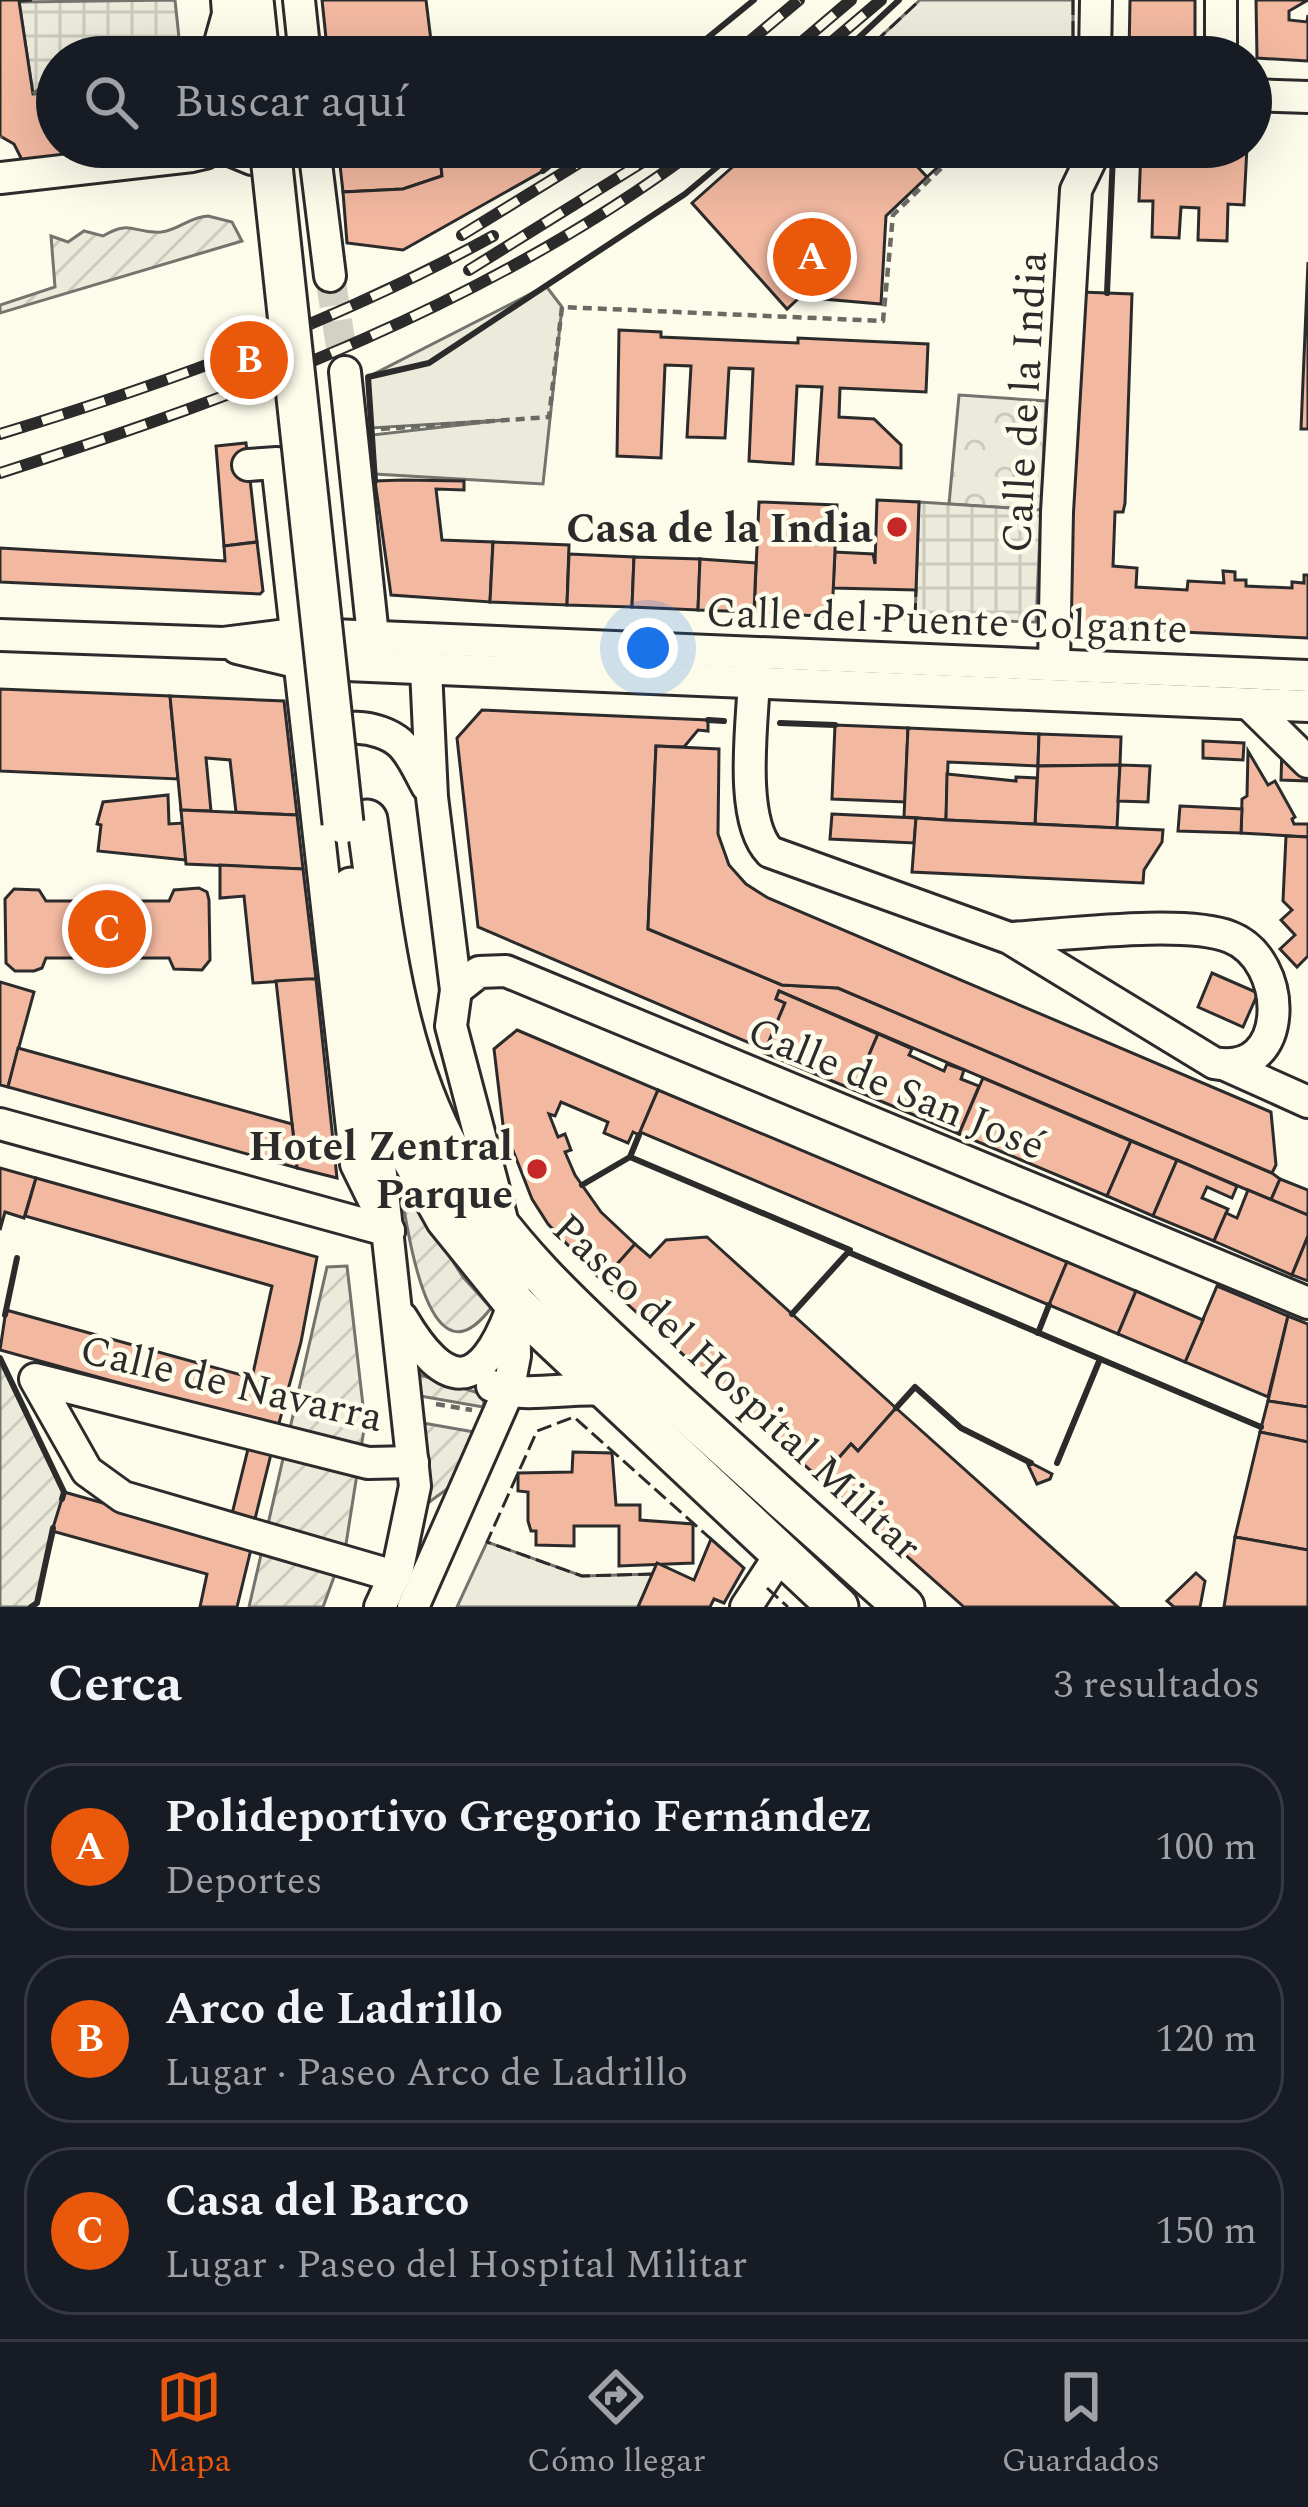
<!DOCTYPE html>
<html lang="es">
<meta charset="utf-8">
<style>
:root{--surface:#171b24;--page:#242831;--text:#f1f3f6;--muted:#9ea1a6;--line:#363941;--accent:#ea580c}
body{margin:0;font-family:Spectral,serif;background:var(--page);color:var(--text)}
.you{position:absolute;left:648px;top:648px;width:42px;height:42px;margin:-30px;border:9px solid #fff;border-radius:50%;background:#1a73e8;box-shadow:0 0 0 18px #1a73e833}
.badge{display:grid;place-items:center;width:78px;height:78px;border-radius:50%;background:var(--accent);color:#fff;font-size:39px;font-weight:700}
.pin{position:absolute;translate:-50% -50%;border:6px solid #fff;box-shadow:0 3px 12px #0006}
.list{margin:0;padding:0;list-style:none}
h2{display:flex;justify-content:space-between;align-items:center;height:156px;margin:0;padding:0 48px;font-size:51px}
h2 small{font-size:39px;font-weight:400;color:var(--muted)}
.list li{display:grid;grid-template-columns:78px 1fr auto;gap:36px;align-items:center;box-sizing:border-box;height:168px;margin:0 24px 24px;padding:0 24px;border:3px solid var(--line);border-radius:48px}
.list b{display:block;font-size:45px;white-space:nowrap}
.list p{margin:0;font-size:39px;white-space:nowrap;color:var(--muted)}
.list em{font-size:39px;font-style:normal;color:var(--muted)}
.icon{flex:none;width:66px;height:66px;fill:none;stroke:currentColor;stroke-width:2;stroke-linecap:round;stroke-linejoin:round}
.map{position:relative;flex:none;width:1308px;height:1607px;overflow:hidden}
.search{position:absolute;background:var(--surface);box-shadow:0 12px 48px #0002;left:36px;right:36px;top:36px;height:132px;display:flex;align-items:center;gap:30px;box-sizing:border-box;padding:0 42px;border-radius:66px;color:var(--muted);font-size:45px}
.sheet{height:732px;background:var(--surface)}
nav{display:flex;justify-content:space-around;align-items:center;box-sizing:border-box;height:168px;border-top:3px solid var(--line);background:var(--surface);font-size:33px;color:var(--muted)}
nav a{display:grid;justify-items:center;gap:6px}
nav .on{color:var(--accent)}
.map>svg:first-child{display:block}
.grass{fill:#ecebdb;stroke:#74746e;stroke-width:3}
.park{fill:url(#park-crowns);stroke:#74746e;stroke-width:3}
.garden{fill:url(#garden-furrows);stroke:#74746e;stroke-width:3}
.plaza{fill:url(#plaza-grid);stroke:#74746e;stroke-width:3}
.building{fill:#f2b8a0;stroke:#2b2b2b;stroke-width:3}
.lines{fill:none;stroke-linecap:round;stroke-linejoin:round}
.minor-tunnel{stroke:#d3d1c4;stroke-width:30;stroke-dasharray:30 15;stroke-linecap:butt}
.minor-casing{stroke:#2b2b2b;stroke-width:36}
.major-casing{stroke:#2b2b2b;stroke-width:45}
.path{stroke:#6a6964;stroke-width:4.5;stroke-dasharray:9 6;stroke-linecap:butt}
.minor{stroke:#fdfbea;stroke-width:30}
.major{stroke:#fdfbea;stroke-width:39}
.rail-casing{stroke:#2b2b2b;stroke-width:12}
.rail{stroke:#fdfbea;stroke-width:8;stroke-dasharray:22;stroke-linecap:butt}
.major-bridge-casing{stroke:#2b2b2b;stroke-width:45;stroke-linecap:butt}
.major-bridge{stroke:#fdfbea;stroke-width:39}
.fence{stroke:#2b2b2b;stroke-width:3;stroke-dasharray:15 6;stroke-linecap:butt}
.wall{stroke:#2b2b2b;stroke-width:6}
.poi-dot{fill:#c62828;stroke:#fdfbea;stroke-width:4.5}
.labels{text-anchor:middle;stroke-width:9;stroke-linejoin:round;paint-order:stroke}
.street-label{font-size:42px;fill:#2b2b2b;stroke:#fdfbea}
.poi-label{font-size:42px;font-weight:bold;fill:#2b2b2b;stroke:#fdfbea;text-anchor:end}
</style>
<div class="map">
<svg width="1308" height="1607" viewBox="0 0 1308 1607">
<defs>
<pattern id="park-crowns" width="20" height="18" patternUnits="userSpaceOnUse" patternTransform="scale(3)"><rect width="20" height="18" fill="#ecebdb"/><path d="M2 6a3 3 0 1 1 6 0M12 15a3 3 0 1 1 6 0" fill="none" stroke="#cbcabc"/></pattern>
<pattern id="garden-furrows" width="10" height="10" patternUnits="userSpaceOnUse" patternTransform="scale(3)"><rect width="10" height="10" fill="#ecebdb"/><path d="M-1 1l2-2M0 10L10 0M9 11l2-2" fill="none" stroke="#cbcabc"/></pattern>
<pattern id="plaza-grid" width="8" height="8" patternUnits="userSpaceOnUse" patternTransform="scale(3)"><rect width="8" height="8" fill="#eceadb"/><path d="M0 4h8M4 0v8" fill="none" stroke="#cbc9bc"/></pattern>
</defs>
<rect width="100%" height="100%" fill="#fdfbea"/>
<g class="grass">
<path d="M 920,0 L 1073,0 L 1073,57 L 859,57 Z"/>
<path d="M 546,286 L 562,307 L 543,484 L 375,474 L 372,435 L 504,420 L 371,428 L 368,377 Z"/>
<path d="M 487,1542 L 582,1576 L 653,1574 L 638,1607 L 457,1607 Z"/>
</g>
<path class="park" d="M 959,395 L 1046,401 L 1041,510 L 949,504 Z"/>
<g class="garden">
<path d="M 208,216 L 232,222 L 242,241 L 0,313 L 0,305 L 55,287 L 51,236 L 68,242 L 84,231 L 103,236 C 131,219 134,234 161,232 C 179,230 189,217 208,216 Z"/>
<path d="M 398,1177 L 463,1277 L 491,1308 C 424,1397 406,1209 398,1177 Z"/>
<path d="M 347,1266 L 365,1423 L 346,1544 L 323,1607 L 249,1607 L 327,1267 Z"/>
<path d="M 0,1358 L 64,1492 L 37,1603 L 31,1607 L 0,1607 Z"/>
<path d="M 417,1374 L 485,1395 L 483,1407 L 420,1396 Z"/>
<path d="M 423,1423 L 474,1432 L 450,1487 L 425,1505 Z"/>
</g>
<g class="plaza">
<path d="M 175,0 L 181,57 L 57,57 L 57,92 L 33,94 L 19,2 Z"/>
<path d="M 919,502 L 1041,510 L 1036,622 L 915,619 Z"/>
</g>
<g class="building">
<path d="M 0,0 L 32,0 L 19,1 L 33,94 L 57,92 L 57,147 L 162,147 L 23,162 L 14,144 L 0,136 Z"/>
<path d="M 322,0 L 426,0 L 433,57 L 328,57 Z"/>
<path d="M 1130,0 L 1195,0 L 1195,57 L 1129,55 Z"/>
<path d="M 1256,0 L 1308,0 L 1289,11 L 1289,20 L 1307,22 L 1308,15 L 1308,61 L 1257,58 Z"/>
<path d="M 338,147 L 439,147 L 442,176 L 403,189 L 343,192 Z"/>
<path d="M 439,147 L 545,147 L 543,171 L 403,250 L 347,243 L 343,192 L 403,189 L 442,176 Z"/>
<path d="M 755,147 L 899,147 L 927,177 L 886,216 L 881,304 L 800,297 L 787,309 L 692,203 Z"/>
<path d="M 1141,147 L 1247,147 L 1244,205 L 1228,204 L 1227,241 L 1198,240 L 1199,208 L 1181,207 L 1179,238 L 1152,237 L 1153,201 L 1139,201 Z"/>
<path d="M 1308,262 L 1308,429 L 1301,429 Z"/>
<path d="M 1081,292 L 1132,294 L 1125,503 L 1123,512 L 1115,512 L 1113,566 L 1137,568 L 1136,587 L 1187,590 L 1188,581 L 1224,583 L 1223,571 L 1235,572 L 1235,580 L 1246,580 L 1246,586 L 1292,588 L 1292,582 L 1304,583 L 1304,575 L 1308,575 L 1308,638 L 1077,627 L 1078,611 L 1068,611 Z"/>
<path d="M 619,330 L 661,332 L 661,337 L 798,343 L 798,338 L 928,344 L 926,392 L 840,388 L 839,417 L 874,419 L 901,445 L 901,468 L 817,464 L 822,387 L 797,386 L 793,464 L 749,461 L 753,369 L 729,368 L 725,438 L 687,437 L 691,366 L 665,365 L 661,458 L 617,456 Z"/>
<path d="M 246,443 L 257,542 L 224,546 L 216,446 Z"/>
<path d="M 403,480 L 464,481 L 464,490 L 436,489 L 442,540 L 493,542 L 490,602 L 391,595 L 375,481 Z"/>
<path d="M 877,500 L 919,502 L 916,590 L 833,588 L 835,552 L 873,554 L 875,564 Z"/>
<path d="M 759,502 L 837,505 L 832,617 L 754,612 Z"/>
<path d="M 257,542 L 263,591 L 260,594 L 0,582 L 0,548 L 225,561 L 224,546 Z"/>
<path d="M 493,542 L 569,545 L 567,605 L 490,602 Z"/>
<path d="M 569,554 L 634,557 L 632,607 L 567,605 Z"/>
<path d="M 634,557 L 700,559 L 698,610 L 632,607 Z"/>
<path d="M 700,559 L 756,563 L 754,612 L 698,610 Z"/>
<path d="M 0,689 L 170,696 L 178,779 L 0,771 Z"/>
<path d="M 170,696 L 284,701 L 297,815 L 236,812 L 230,760 L 206,758 L 211,811 L 181,810 Z"/>
<path d="M 482,710 L 708,720 L 708,731 L 698,730 L 684,747 L 656,746 L 648,929 L 782,985 L 838,988 L 1272,1173 L 1280,1179 L 1271,1200 L 779,991 L 776,999 L 785,1003 L 766,1050 L 478,927 L 457,738 Z"/>
<path d="M 835,725 L 908,728 L 905,802 L 832,799 Z"/>
<path d="M 908,728 L 1039,734 L 1038,766 L 948,762 L 946,820 L 904,817 Z"/>
<path d="M 1039,734 L 1121,737 L 1120,765 L 1038,766 Z"/>
<path d="M 1203,741 L 1244,743 L 1243,760 L 1203,758 Z"/>
<path d="M 656,746 L 719,749 L 718,834 L 729,865 L 746,884 L 768,898 L 1271,1112 L 1276,1165 L 1272,1173 L 838,988 L 782,985 L 648,929 Z"/>
<path d="M 1282,748 L 1308,750 L 1308,781 L 1281,780 Z"/>
<path d="M 1248,751 L 1268,785 L 1275,781 L 1295,817 L 1292,819 L 1294,824 L 1308,824 L 1308,837 L 1241,833 L 1242,799 L 1247,796 Z"/>
<path d="M 1120,765 L 1117,828 L 1035,824 L 1038,766 Z"/>
<path d="M 1120,765 L 1150,766 L 1148,802 L 1118,801 Z"/>
<path d="M 947,774 L 1016,781 L 1016,777 L 1037,778 L 1035,824 L 946,820 Z"/>
<path d="M 168,795 L 169,824 L 183,823 L 186,860 L 98,851 L 101,825 L 97,824 L 103,802 Z"/>
<path d="M 1180,806 L 1242,809 L 1241,833 L 1178,831 Z"/>
<path d="M 181,810 L 297,815 L 303,869 L 186,864 Z"/>
<path d="M 832,814 L 916,818 L 914,843 L 830,839 Z"/>
<path d="M 916,818 L 946,820 L 1163,830 L 1162,842 L 1144,870 L 1143,883 L 912,872 Z"/>
<path d="M 1286,836 L 1308,837 L 1308,956 L 1297,967 L 1280,949 L 1295,935 L 1281,920 L 1292,910 L 1283,901 Z"/>
<path d="M 220,865 L 303,869 L 316,979 L 253,983 L 244,896 L 220,898 Z"/>
<path d="M 199,888 L 207,892 L 209,900 L 210,960 L 202,970 L 174,969 L 169,958 L 46,958 L 42,968 L 34,971 L 15,971 L 6,963 L 5,899 L 14,889 L 39,890 L 46,901 L 169,901 L 174,890 Z"/>
<path d="M 1212,973 L 1258,993 L 1243,1027 L 1198,1007 Z"/>
<path d="M 307,979 L 316,979 L 337,1178 L 297,1168 L 276,981 Z"/>
<path d="M 0,982 L 34,992 L 8,1087 L 0,1085 Z"/>
<path d="M 779,991 L 878,1034 L 854,1090 L 764,1053 L 785,1003 L 776,999 Z"/>
<path d="M 517,1030 L 658,1090 L 639,1135 L 633,1132 L 628,1143 L 604,1133 L 608,1122 L 561,1102 L 555,1116 L 549,1114 L 558,1137 L 565,1134 L 571,1150 L 565,1152 L 575,1175 L 601,1212 L 635,1244 L 602,1281 L 548,1224 L 532,1199 L 503,1125 L 494,1049 Z"/>
<path d="M 878,1034 L 912,1049 L 909,1055 L 944,1071 L 947,1064 L 964,1070 L 961,1079 L 979,1086 L 959,1134 L 854,1090 Z"/>
<path d="M 18,1048 L 292,1124 L 297,1168 L 8,1087 Z"/>
<path d="M 983,1078 L 1131,1141 L 1107,1196 L 959,1134 Z"/>
<path d="M 658,1090 L 1067,1262 L 1049,1305 L 640,1132 Z"/>
<path d="M 1131,1141 L 1177,1160 L 1153,1216 L 1107,1196 Z"/>
<path d="M 1177,1160 L 1237,1186 L 1232,1198 L 1207,1187 L 1202,1198 L 1228,1209 L 1214,1241 L 1153,1216 Z"/>
<path d="M 0,1168 L 36,1178 L 24,1218 L 5,1212 L 0,1230 Z"/>
<path d="M 36,1178 L 317,1257 L 301,1342 L 278,1427 L 0,1350 L 6,1310 L 252,1378 L 272,1286 L 25,1216 Z"/>
<path d="M 1280,1179 L 1308,1190 L 1308,1215 L 1271,1200 Z"/>
<path d="M 1248,1190 L 1308,1215 L 1308,1236 L 1292,1275 L 1214,1241 L 1226,1213 L 1237,1218 Z"/>
<path d="M 1308,1236 L 1308,1281 L 1292,1275 Z"/>
<path d="M 707,1237 L 896,1408 L 858,1451 L 851,1444 L 820,1479 L 602,1281 L 635,1244 L 650,1257 L 666,1240 Z"/>
<path d="M 1067,1262 L 1136,1291 L 1118,1334 L 1049,1305 Z"/>
<path d="M 1217,1286 L 1288,1316 L 1268,1397 L 1185,1362 Z"/>
<path d="M 1136,1291 L 1203,1320 L 1185,1362 L 1118,1334 Z"/>
<path d="M 1288,1316 L 1308,1324 L 1308,1407 L 1268,1401 Z"/>
<path d="M 1268,1401 L 1308,1407 L 1308,1442 L 1260,1432 Z"/>
<path d="M 896,1408 L 1118,1607 L 964,1607 L 820,1479 L 851,1444 L 858,1451 Z"/>
<path d="M 1260,1432 L 1308,1442 L 1308,1550 L 1235,1537 Z"/>
<path d="M 249,1445 L 272,1450 L 253,1527 L 230,1522 Z"/>
<path d="M 573,1452 L 612,1453 L 616,1505 L 640,1505 L 640,1520 L 693,1524 L 693,1563 L 619,1566 L 619,1526 L 574,1526 L 574,1546 L 536,1545 L 536,1531 L 531,1531 L 528,1521 L 528,1492 L 518,1491 L 518,1473 L 572,1472 Z"/>
<path d="M 1031,1463 L 1052,1474 L 1050,1479 L 1037,1484 L 1028,1465 Z"/>
<path d="M 64,1492 L 252,1545 L 237,1607 L 200,1607 L 207,1574 L 52,1531 Z"/>
<path d="M 1235,1537 L 1308,1550 L 1308,1607 L 1224,1607 Z"/>
<path d="M 711,1539 L 744,1568 L 724,1603 L 714,1599 L 710,1607 L 638,1607 L 657,1563 L 694,1580 Z"/>
<path d="M 1196,1573 L 1205,1581 L 1200,1607 L 1174,1607 L 1167,1601 Z"/>
</g>
<g class="lines">
<path class="minor-tunnel" d="M 330,276 L 345,372"/>
<defs>
<g id="minor">
<path d="M 299,0 L 305,57"/>
<path d="M 216,57 L 228,14 L 227,0"/>
<path d="M 1095,57 L 1096,0"/>
<path d="M 1221,57 L 1221,0"/>
<path d="M 1251,95 L 1308,97"/>
<path d="M 223,147 L 252,159"/>
<path d="M 314,147 L 330,276"/>
<path d="M 0,178 L 192,156 L 205,153 L 210,147"/>
<path d="M 345,372 L 373,636"/>
<path d="M 248,465 L 277,463 L 356,1164 L 389,1231"/>
<path d="M 0,635 L 223,643 L 295,634 L 332,635 L 1308,676"/>
<path d="M 237,648 L 300,663 L 1308,706"/>
<path d="M 425,648 L 432,797 L 456,990 L 451,1026 L 501,1216"/>
<path d="M 1054,664 L 1057,512 L 1076,190 L 1092,157 L 1093,147"/>
<path d="M 754,681 C 752,725 739,820 770,852 L 1009,938 L 1214,1063 C 1291,1078 1290,960 1230,937 C 1184,919 1063,935 1009,938"/>
<path d="M 1249,704 L 1308,762"/>
<path d="M 316,744 C 334,720 379,725 400,743 C 412,754 419,772 427,786"/>
<path d="M 456,990 L 479,972 L 506,971 L 1308,1303"/>
<path d="M 1228,1066 L 1308,1102"/>
<path d="M 374,1077 L 375,1119 L 415,1486 L 398,1568 L 380,1607"/>
<path d="M 0,1124 L 389,1231"/>
<path d="M 402,1318 C 445,1391 480,1393 511,1311"/>
<path d="M 492,1386 C 520,1399 569,1387 603,1390"/>
<path d="M 394,1576 L 123,1497 L 87,1471 L 35,1379 L 368,1463 L 413,1462"/>
<path d="M 413,1607 L 508,1392 L 515,1356 L 514,1292"/>
<path d="M 746,1607 L 780,1555"/>
</g>
<g id="major">
<path d="M 253,0 L 259,57"/>
<path d="M 367,820 C 383,935 395,1052 452,1155 C 504,1250 594,1327 672,1399 C 749,1469 826,1538 904,1607"/>
<path d="M 351,888 L 373,1053 L 408,1151 L 446,1219 L 514,1303 L 838,1607"/>
</g>
</defs>
<use href="#minor" class="minor-casing"/>
<use href="#major" class="major-casing"/>
<g class="path">
<path d="M 33,94 L 57,78"/>
<path d="M 0,138 L 1,136"/>
<path d="M 381,429 L 549,417 L 562,307 L 883,321 L 893,215 L 963,147"/>
<path d="M 436,1404 L 472,1410"/>
</g>
<use href="#minor" class="minor"/>
<use href="#major" class="major"/>
<defs>
<g id="rail">
<path d="M 731,57 L 799,0"/>
<path d="M 784,57 L 851,0"/>
<path d="M 814,57 L 881,0"/>
<path d="M 462,235 L 605,147"/>
<path d="M 469,270 L 667,147"/>
<path d="M 0,434 C 171,382 336,322 493,236"/>
<path d="M 0,473 C 246,394 490,304 699,147"/>
</g>
</defs>
<use href="#rail" class="rail-casing"/>
<use href="#rail" class="rail"/>
<defs>
<path id="major-bridge" d="M 270,147 L 343,823"/>
</defs>
<use href="#major-bridge" class="major-bridge-casing"/>
<use href="#major-bridge" class="major-bridge"/>
<g class="fence">
<path d="M 859,57 L 920,0"/>
<path d="M 1073,57 L 1073,0"/>
<path d="M 927,177 L 959,147"/>
<path d="M 832,617 L 915,619 L 916,590"/>
<path d="M 653,1574 L 582,1576 L 487,1542 L 537,1431 L 574,1417 L 711,1539"/>
<path d="M 767,1588 L 788,1607"/>
</g>
<g class="wall">
<path d="M 684,57 L 754,0"/>
<path d="M 838,57 L 899,0"/>
<path d="M 543,171 L 573,147"/>
<path d="M 1107,293 L 1113,155 L 1124,155"/>
<path d="M 375,481 L 368,377 L 429,363 L 685,194 L 741,147"/>
<path d="M 708,720 L 724,721"/>
<path d="M 780,723 L 835,725"/>
<path d="M 630,1157 L 850,1250 L 792,1314"/>
<path d="M 582,1185 L 630,1157 L 639,1135"/>
<path d="M 848,1252 L 1261,1427"/>
<path d="M 5,1315 L 17,1258"/>
<path d="M 1038,1333 L 1049,1305"/>
<path d="M 0,1358 L 64,1492 L 62,1499"/>
<path d="M 896,1408 L 915,1387 L 961,1428 L 1031,1463"/>
<path d="M 1057,1463 L 1100,1359"/>
<path d="M 31,1607 L 37,1603 L 53,1528"/>
</g>
</g>
<g class="poi-dot">
<circle cx="897" cy="527" r="12"/>
<circle cx="537" cy="1169" r="12"/>
</g>
<g class="labels">
<g class="street-label">
<text transform="translate(1023 402) rotate(-87)" y="15">Calle de la India</text>
<text transform="translate(947 619) rotate(2)" y="15">Calle del Puente Colgante</text>
<text transform="translate(897 1087) rotate(22)" y="15">Calle de San José</text>
<text transform="translate(232 1382) rotate(13)" y="15">Calle de Navarra</text>
<text transform="translate(738 1386) rotate(43)" y="15">Paseo del Hospital Militar</text>
</g>
<g class="poi-label">
<text x="873" y="542">Casa de la India</text>
<text x="513" y="1160">Hotel Zentral<tspan x="513" dy="48">Parque</tspan></text>
</g>
</g>
</svg>
<div class="you"></div>
<div class="pin badge" style="left:812px;top:257px">A</div>
<div class="pin badge" style="left:249px;top:360px">B</div>
<div class="pin badge" style="left:107px;top:929px">C</div>
<div class="search"><svg class="icon" aria-label="search" viewBox="0 0 24 24"><circle cx="10" cy="10" r="6"/><path d="M15 15l6 6"/></svg>Buscar aquí</div>
</div>
<section class="sheet">
<h2>Cerca<small>3 resultados</small></h2>
<ul class="list">
<li><span class="badge">A</span><div><b>Polideportivo Gregorio Fernández</b><p>Deportes</p></div><em>100 m</em></li>
<li><span class="badge">B</span><div><b>Arco de Ladrillo</b><p>Lugar · Paseo Arco de Ladrillo</p></div><em>120 m</em></li>
<li><span class="badge">C</span><div><b>Casa del Barco</b><p>Lugar · Paseo del Hospital Militar</p></div><em>150 m</em></li>
</ul>
</section>
<nav>
<a class="on"><svg class="icon" aria-label="map" viewBox="0 0 24 24"><path d="M3 6l6-2 6 2 6-2v14l-6 2-6-2-6 2zM9 4v14M15 6v14"/></svg>Mapa</a>
<a><svg class="icon" aria-label="directions" viewBox="0 0 24 24"><path d="M12 3l9 9-9 9-9-9zM9 14v-3h6M13 9l2 2-2 2"/></svg>Cómo llegar</a>
<a><svg class="icon" aria-label="saved" viewBox="0 0 24 24"><path d="M7 4h10v16l-5-4-5 4z"/></svg>Guardados</a>
</nav>
